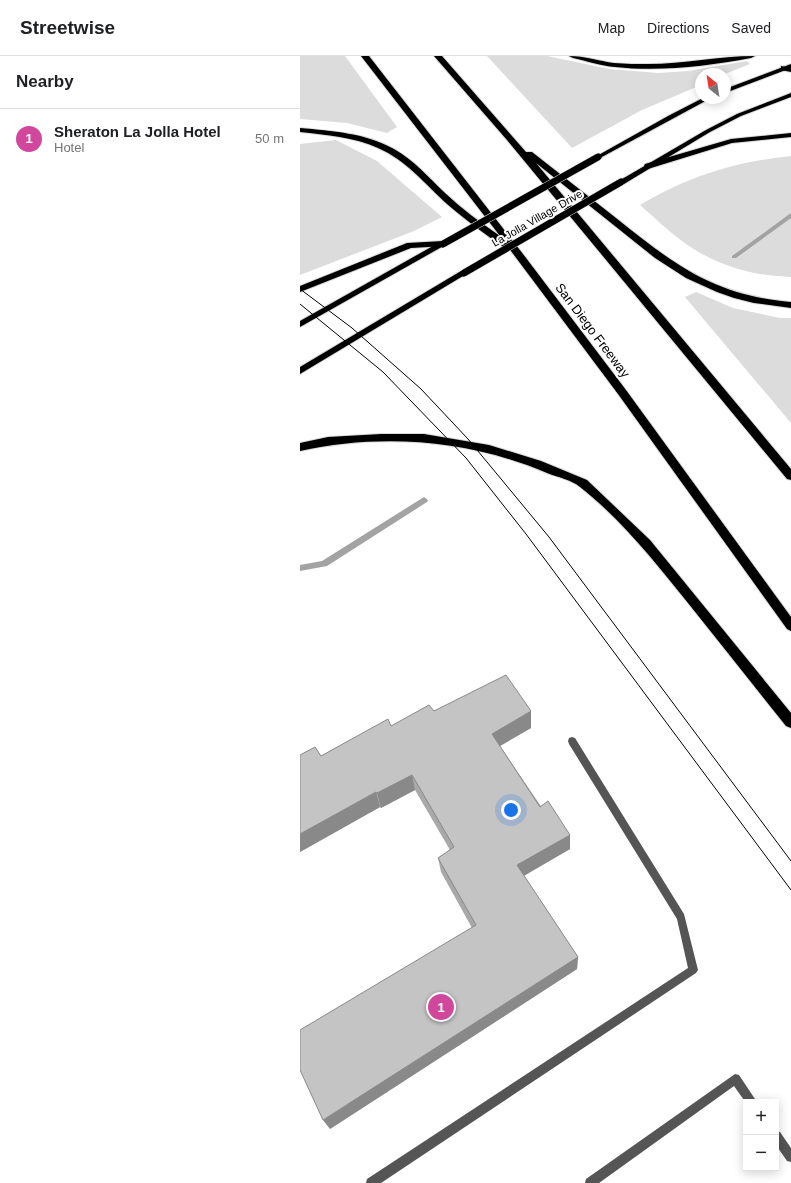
<!DOCTYPE html>
<meta charset="utf-8">
<style>
:root{--surface:#fff;--page:#f2f2f2;--text:#202124;--muted:#757577;--line:#e0e0e0;--accent:#1a73e8}
body{margin:0;font-family:Helvetica,sans-serif;background:var(--page);color:var(--text)}
.controls{position:absolute;right:12px;bottom:12px;display:grid;overflow:hidden;border-radius:0px;box-shadow:0 2px 10px #0003}
.controls button{width:36px;height:36px;display:grid;place-items:center;padding:0;border:0;border-bottom:1px solid var(--line);background:var(--surface);color:var(--text);font:20px sans-serif}
.compass{position:absolute;left:395px;top:12px;width:36px;height:36px;border-radius:50%;background:var(--surface);box-shadow:0 2px 10px #0003;rotate:330deg}
.you{position:absolute;left:211px;top:754px;width:14px;height:14px;margin:-10px;border:3px solid #fff;border-radius:50%;background:#1a73e8;box-shadow:0 0 0 6px #1a73e833}
.badge{display:grid;place-items:center;width:26px;height:26px;border-radius:50%;background:var(--accent);color:#fff;font-size:13px;font-weight:700}
.pin{position:absolute;translate:-50% -50%;border:2px solid #fff;box-shadow:0 1px 4px #0006}
.list{margin:0;padding:0;list-style:none}
h2{display:flex;justify-content:space-between;align-items:center;height:52px;margin:0;padding:0 16px;font-size:17px}
h2 small{font-size:13px;font-weight:400;color:var(--muted)}
.list li{display:grid;grid-template-columns:26px 1fr auto;gap:12px;align-items:center;box-sizing:border-box;height:60px;padding:0 16px;border-top:1px solid var(--line)}
.list b{display:block;font-size:15px;white-space:nowrap}
.list p{margin:0;font-size:13px;white-space:nowrap;color:var(--muted)}
.list em{font-size:13px;font-style:normal;color:var(--muted)}
.map{position:relative;flex:none;width:491px;height:1127px;overflow:hidden}
header{display:flex;align-items:center;gap:24px;box-sizing:border-box;height:56px;padding:0 20px;background:var(--surface);border-bottom:1px solid var(--line)}
header strong{font-size:19px}
nav{display:flex;gap:22px;margin-inline-start:auto;font-size:14px}
main{display:flex}
aside{flex:1;background:var(--surface)}
.map>svg:first-child{display:block}
.green{fill:#dcdcdc}
.lines{fill:none;stroke-linecap:round;stroke-linejoin:round}
.stream{fill:#a3a3a3;fill-rule:evenodd}
.primary-casing{stroke:#dbdbdb;stroke-width:2}
.motorway-casing{stroke:#dbdbdb;stroke-width:2}
.service{fill:#555;fill-rule:evenodd}
.primary{fill:#000;fill-rule:evenodd}
.motorway{fill:#000;fill-rule:evenodd}
.tram{stroke:#000;stroke-width:1}
.primary-bridge-casing{stroke:#dbdbdb;stroke-width:8;stroke-linecap:butt}
.primary-bridge{stroke:#000;stroke-width:7}
.wall{fill:#a9a9a9}
.shaded-wall{fill:#898989}
.building{fill:#c4c4c4;stroke:#898989}
.labels{text-anchor:middle;stroke-width:4;stroke-linejoin:round;paint-order:stroke}
.far-street-label{font-size:11px;fill:#000;stroke:#fff}
.street-label{font-size:13px;fill:#000;stroke:#fff}
</style>
<header>
<strong>Streetwise</strong>
<nav><a>Map</a><a>Directions</a><a>Saved</a></nav>
</header>
<main>
<aside>
<h2>Nearby<small></small></h2>
<ul class="list">
<li><span class="badge" style="background:#d1479c">1</span><div><b>Sheraton La Jolla Hotel</b><p>Hotel</p></div><em>50 m</em></li>
</ul>
</aside>
<div class="map">
<svg width="491" height="1127" viewBox="0 0 491 1127">
<rect width="100%" height="100%" fill="#fff"/>
<g class="green">
<path d="M 0,0 L 45,0 L 97,71 L 87,77 L 47,67 L 0,63 Z"/>
<path d="M 187,0 L 247,0 L 309,13 L 358,17 L 388,15 L 447,5 L 450,8 L 425,18 L 401,18 L 401,29 L 342,54 L 272,92 Z"/>
<path d="M 36,84 L 77,105 L 142,161 L 114,175 L 0,219 L 0,88 Z"/>
<path d="M 491,100 L 491,221 C 452,220 414,209 382,185 C 367,174 354,161 340,149 C 390,120 434,106 491,100 Z"/>
<path d="M 396,236 L 433,252 L 480,262 L 491,262 L 491,367 L 385,241 Z"/>
</g>
<g class="lines">
<g class="stream">
<path d="M 491,157 L 491,162 L 436,202 L 432,202 L 432,200 Z"/>
<path d="M 124,441 L 128,444 L 127,446 L 27,510 L 0,515 L 0,509 L 22,505 Z"/>
</g>
<defs>
<g id="primary">
<path d="M 491,8 L 491,12 L 425,37 L 425,33 Z"/>
<path d="M 491,37 L 491,41 L 441,60 L 410,76 L 324,128 L 321,128 L 317,126 L 406,74 L 437,58 Z"/>
<path d="M 403,42 L 411,42 L 300,102 L 295,101 L 368,60 Z"/>
<path d="M 140,186 L 146,186 L 147,188 L 0,271 L 0,265 Z"/>
<path d="M 161,215 L 164,215 L 168,217 L 0,318 L 0,311 Z"/>
</g>
<g id="motorway">
<path d="M 61,0 L 69,0 L 223,198 L 326,334 L 491,561 L 491,575 L 487,573 L 318,338 L 208,191 L 203,191 C 184,177 164,163 147,148 C 125,128 106,104 78,92 C 54,81 26,79 0,76 L 0,72 C 32,75 66,77 94,93 C 114,104 129,122 145,137 C 162,153 181,167 200,180 Z"/>
<path d="M 134,0 L 142,0 L 226,96 L 232,96 C 260,118 288,140 316,162 C 375,209 413,239 491,246 L 491,252 L 454,247 L 434,242 L 417,236 L 386,222 L 355,202 L 236,107 L 491,413 L 491,424 L 487,423 L 207,84 Z"/>
<path d="M 269,0 C 285,0 299,5 314,7 C 326,8 337,8 348,8 C 384,8 419,0 455,0 L 451,2 C 407,10 361,16 315,11 C 301,10 287,5 273,2 Z"/>
<path d="M 481,10 L 491,12 L 491,16 L 481,14 Z"/>
<path d="M 491,77 L 491,81 L 432,87 L 351,112 L 348,113 L 344,110 L 345,108 L 431,83 Z"/>
<path d="M 143,185 L 148,188 L 146,190 L 111,192 L 0,236 L 0,230 L 107,187 Z"/>
<path d="M 81,378 L 124,378 L 189,389 L 241,405 L 287,424 L 350,484 L 491,657 L 491,672 L 486,670 C 453,629 421,588 388,547 C 355,506 322,464 280,431 C 272,424 257,421 247,417 C 170,384 82,377 0,395 L 0,387 L 28,381 Z"/>
</g>
</defs>
<use href="#primary" class="primary-casing"/>
<use href="#motorway" class="motorway-casing"/>
<g class="service">
<path d="M 272,681 L 275,682 L 384,858 L 398,914 L 396,917 L 81,1127 L 66,1127 L 67,1123 L 388,912 L 377,863 L 269,688 L 268,685 L 269,682 Z"/>
<path d="M 435,1018 L 439,1019 L 457,1046 L 446,1047 L 434,1030 L 299,1127 L 285,1127 L 286,1123 Z"/>
<path d="M 476,1075 L 480,1076 L 491,1092 L 491,1106 L 487,1105 L 476,1089 Z"/>
</g>
<use href="#primary" class="primary"/>
<use href="#motorway" class="motorway"/>
<g class="tram">
<path d="M 0,233 L 52,272 L 121,333 L 168,383 L 249,481 L 491,805"/>
<path d="M 0,248 L 83,316 L 166,402 L 226,478 L 491,834"/>
</g>
<defs>
<g id="primary-bridge">
<path d="M 143,188 L 298,101"/>
<path d="M 164,217 L 321,126"/>
</g>
</defs>
<use href="#primary-bridge" class="primary-bridge-casing"/>
<use href="#primary-bridge" class="primary-bridge"/>
</g>
<path class="wall" d="M 134,655 L 231,672 L 200,690 L 270,793 L 224,820 L 278,901 L 277,913 L 30,1073 L 172,872 L 141,816 L 138,802 L 150,794 L 115,734 L 81,752 L 80,751 L 0,796 L 0,699 L 21,700 L 91,670 Z"/>
<g class="shaded-wall">
<path d="M 231,655 L 231,672 L 193,694 L 192,678 Z"/>
<path d="M 112,719 L 115,734 L 81,752 L 77,737 Z"/>
<path d="M 76,736 L 80,751 L 0,796 L 0,778 Z"/>
<path d="M 270,779 L 270,793 L 218,823 L 217,809 Z"/>
<path d="M 278,901 L 277,913 L 30,1073 L 23,1064 Z"/>
</g>
<path class="building" d="M 206,619 L 231,655 L 192,678 L 240,751 L 248,745 L 270,779 L 217,809 L 278,901 L 23,1064 L 0,1014 L 0,974 L 176,869 L 138,802 L 154,791 L 112,719 L 77,737 L 76,736 L 0,778 L 0,699 L 15,691 L 21,700 L 88,663 L 91,670 L 129,649 L 134,655 Z"/>
<g class="labels">
<g class="far-street-label">
<text transform="translate(237 162) rotate(-30)" y="4">La Jolla Village Drive</text>
</g>
<g class="street-label">
<text transform="translate(293 274) rotate(53)" y="5">San Diego Freeway</text>
</g>
</g>
</svg>
<div class="controls">
<button>+</button>
<button>−</button>
</div>
<svg class="compass" viewBox="-18 -18 36 36"><path d="M0-13l5 13h-10z" fill="#e53935"/><path d="M0 13l5-13h-10z" fill="#757577"/></svg>
<div class="you"></div>
<div class="pin badge" style="left:141px;top:951px;background:#d1479c">1</div>
</div>
</main>
